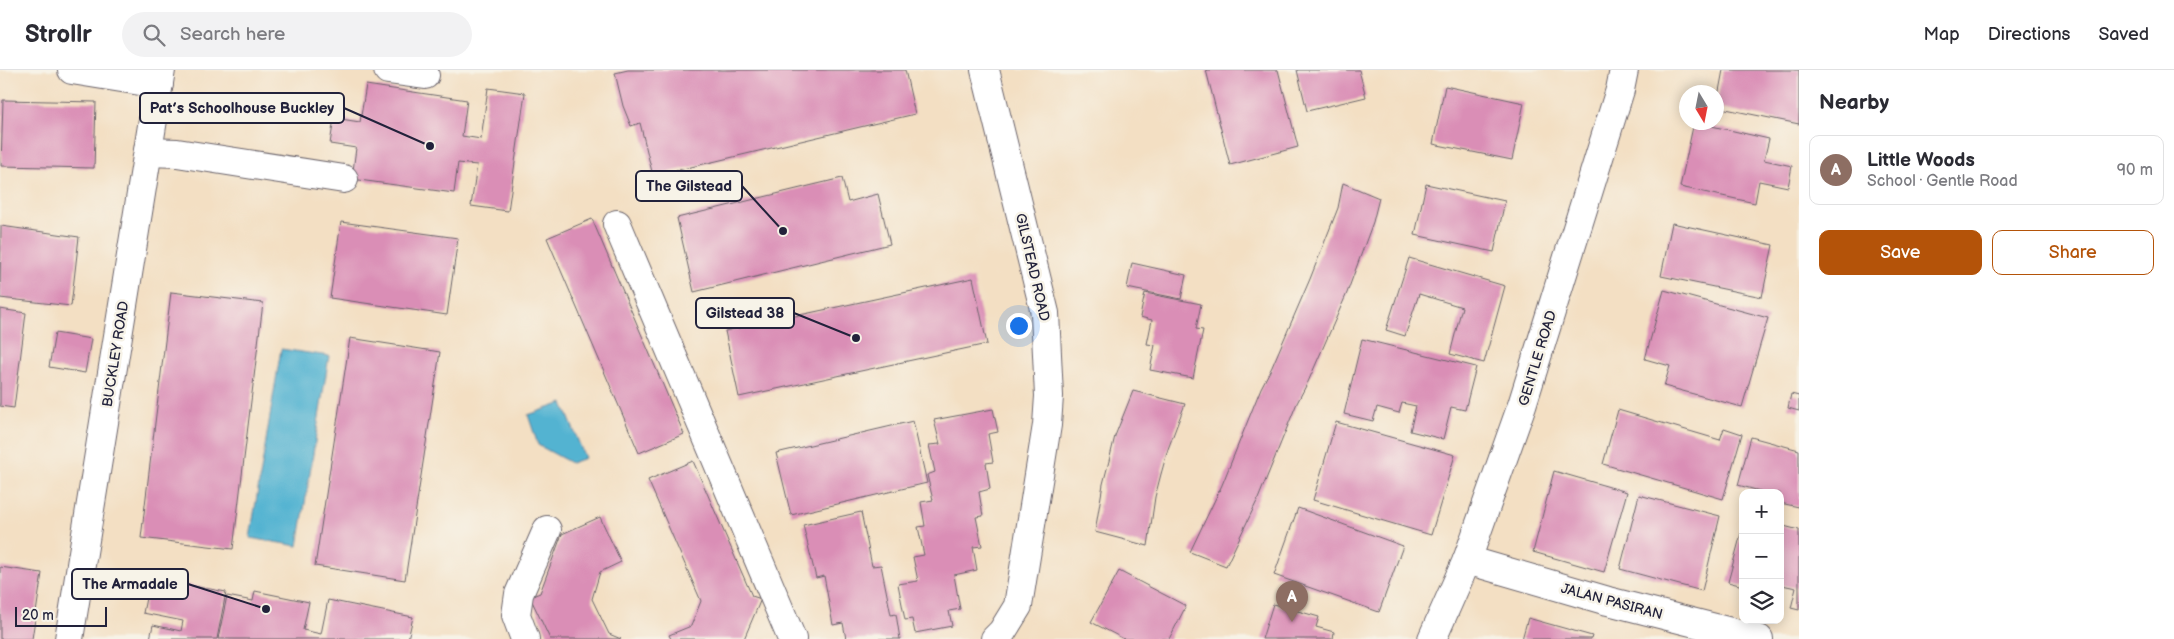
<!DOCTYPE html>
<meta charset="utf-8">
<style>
:root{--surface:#fff;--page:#f2f2f3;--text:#2b2b33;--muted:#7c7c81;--line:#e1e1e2;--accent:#b45309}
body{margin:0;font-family:"Balsamiq Sans",sans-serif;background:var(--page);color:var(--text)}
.controls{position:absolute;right:15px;bottom:15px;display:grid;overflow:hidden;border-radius:10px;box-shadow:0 2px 12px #0003}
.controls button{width:45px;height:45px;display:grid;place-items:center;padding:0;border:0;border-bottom:1px solid var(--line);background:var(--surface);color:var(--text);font:25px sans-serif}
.compass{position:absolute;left:1679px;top:15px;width:45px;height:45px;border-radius:50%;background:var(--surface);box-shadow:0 2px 12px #0003;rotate:170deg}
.scale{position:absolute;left:15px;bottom:12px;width:92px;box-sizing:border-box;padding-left:5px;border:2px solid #22223b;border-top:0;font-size:14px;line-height:18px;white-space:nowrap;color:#22223b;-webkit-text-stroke:4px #f7f3e8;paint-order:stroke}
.you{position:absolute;left:1018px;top:255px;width:18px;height:18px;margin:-12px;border:4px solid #fff;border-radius:50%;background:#1a73e8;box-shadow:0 0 0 8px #1a73e833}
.badge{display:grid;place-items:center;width:32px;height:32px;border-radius:50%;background:var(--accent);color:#fff;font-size:16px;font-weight:700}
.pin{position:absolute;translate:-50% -41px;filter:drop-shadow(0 1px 2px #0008)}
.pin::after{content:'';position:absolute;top:26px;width:18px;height:15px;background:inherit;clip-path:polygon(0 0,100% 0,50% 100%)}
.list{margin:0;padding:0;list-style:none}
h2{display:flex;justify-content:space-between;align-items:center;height:65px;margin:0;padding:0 20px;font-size:21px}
h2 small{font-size:16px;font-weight:400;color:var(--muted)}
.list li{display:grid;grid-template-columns:32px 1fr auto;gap:15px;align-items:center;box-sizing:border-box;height:70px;margin:0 10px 10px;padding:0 10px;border:1px solid var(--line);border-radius:10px}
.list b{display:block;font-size:19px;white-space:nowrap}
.list p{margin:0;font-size:16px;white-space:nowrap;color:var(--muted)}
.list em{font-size:16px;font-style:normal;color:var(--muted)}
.actions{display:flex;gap:10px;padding:15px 20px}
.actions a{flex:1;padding:11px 0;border:1px solid var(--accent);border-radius:10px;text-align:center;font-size:18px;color:var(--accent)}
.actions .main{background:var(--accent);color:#fff}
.icon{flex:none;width:28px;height:28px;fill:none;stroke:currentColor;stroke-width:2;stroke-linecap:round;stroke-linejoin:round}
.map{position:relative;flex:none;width:1799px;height:569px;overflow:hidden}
header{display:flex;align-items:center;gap:30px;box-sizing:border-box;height:70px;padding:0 25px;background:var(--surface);border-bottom:1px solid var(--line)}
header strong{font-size:24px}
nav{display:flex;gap:28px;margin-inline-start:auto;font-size:18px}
.search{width:350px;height:45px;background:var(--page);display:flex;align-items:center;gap:12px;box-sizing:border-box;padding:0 18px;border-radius:28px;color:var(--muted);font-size:19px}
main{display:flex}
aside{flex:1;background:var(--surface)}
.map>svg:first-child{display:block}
.water{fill:#53b3d1;stroke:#3a6a86}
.building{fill:#da8eb6}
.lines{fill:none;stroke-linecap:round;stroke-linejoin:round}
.minor-casing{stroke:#6b646b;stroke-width:30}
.minor{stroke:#fff;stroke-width:28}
.labels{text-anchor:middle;stroke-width:5;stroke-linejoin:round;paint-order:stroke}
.street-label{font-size:14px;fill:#22223b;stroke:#f7f3e8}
.leader{fill:none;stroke:#22223b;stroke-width:2}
.callout-dot{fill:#22223b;stroke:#f7f3e8;stroke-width:2}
.callout{fill:#f7f3e8;stroke:#22223b;stroke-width:2}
.callout-label{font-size:15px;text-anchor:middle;font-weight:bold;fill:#22223b}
</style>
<header>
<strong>Strollr</strong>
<div class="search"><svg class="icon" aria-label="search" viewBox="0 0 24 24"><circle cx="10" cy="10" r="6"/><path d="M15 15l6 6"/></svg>Search here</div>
<nav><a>Map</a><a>Directions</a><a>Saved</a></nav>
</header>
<main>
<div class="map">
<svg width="1799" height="569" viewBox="0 0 1799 569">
<rect width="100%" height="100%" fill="#f7f3e8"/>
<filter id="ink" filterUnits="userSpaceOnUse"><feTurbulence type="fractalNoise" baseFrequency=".02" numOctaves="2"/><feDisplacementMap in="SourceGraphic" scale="10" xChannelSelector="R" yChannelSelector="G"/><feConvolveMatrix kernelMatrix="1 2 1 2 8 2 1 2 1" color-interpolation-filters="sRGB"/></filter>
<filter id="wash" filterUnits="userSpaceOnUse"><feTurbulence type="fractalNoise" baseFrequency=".0096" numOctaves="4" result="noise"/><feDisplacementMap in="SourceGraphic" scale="20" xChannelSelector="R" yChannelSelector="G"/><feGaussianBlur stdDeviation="1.12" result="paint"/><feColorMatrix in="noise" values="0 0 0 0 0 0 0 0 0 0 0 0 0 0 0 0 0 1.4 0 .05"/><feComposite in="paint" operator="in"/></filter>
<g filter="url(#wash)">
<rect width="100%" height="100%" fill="#f3dfc3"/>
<g class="water">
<path d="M 281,279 L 329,286 L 298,476 L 250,468 Z"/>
<path d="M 563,333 L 585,388 L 571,393 L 538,375 L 528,345 Z"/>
</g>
<g id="blocks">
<g class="building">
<path d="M 628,0 L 905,0 L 915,44 L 653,106 L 640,53 L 631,56 L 623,36 L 615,3 Z"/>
<path d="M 1206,0 L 1278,0 L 1298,77 L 1230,95 Z"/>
<path d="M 1297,0 L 1359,0 L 1366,27 L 1307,41 Z"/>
<path d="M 1723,0 L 1799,0 L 1799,54 L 1716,37 Z"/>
<path d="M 366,15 L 467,30 L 462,66 L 481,69 L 488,18 L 525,23 L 508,141 L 471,136 L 477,95 L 458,93 L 454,123 L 352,109 L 356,78 L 330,74 L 334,48 L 360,52 Z"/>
<path d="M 1445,16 L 1524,33 L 1512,90 L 1433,74 Z"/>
<path d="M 3,30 L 96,32 L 94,98 L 1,96 Z"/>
<path d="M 1694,52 L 1769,69 L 1764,90 L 1792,96 L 1788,117 L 1759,111 L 1755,133 L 1680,117 Z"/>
<path d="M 842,108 L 848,132 L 878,124 L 890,174 L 694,222 L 677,148 Z"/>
<path d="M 1343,113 L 1379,128 L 1373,152 L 1347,223 L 1308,312 L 1297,333 L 1258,429 L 1226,496 L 1190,482 L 1222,415 L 1261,318 L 1272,297 L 1310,209 L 1338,138 Z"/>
<path d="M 1426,114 L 1505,131 L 1494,182 L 1415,165 Z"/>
<path d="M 592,149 L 684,364 L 639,383 L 547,168 Z"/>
<path d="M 341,152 L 458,168 L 447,245 L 330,228 Z"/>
<path d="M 1672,153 L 1773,175 L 1762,227 L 1661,206 Z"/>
<path d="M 1,156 L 79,167 L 71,236 L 0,228 Z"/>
<path d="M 1409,188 L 1505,216 L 1484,293 L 1450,284 L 1462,237 L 1419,224 L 1405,266 L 1386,260 Z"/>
<path d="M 1132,193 L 1186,205 L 1181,229 L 1127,218 Z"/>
<path d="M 973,208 L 987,274 L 739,327 L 725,261 Z"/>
<path d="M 1664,220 L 1768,248 L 1742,337 L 1664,316 L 1670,296 L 1645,289 Z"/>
<path d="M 171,222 L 263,233 L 233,479 L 141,468 Z"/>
<path d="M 1145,223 L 1201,234 L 1196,259 L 1203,260 L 1193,308 L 1150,300 L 1155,275 L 1147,274 L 1152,250 L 1140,247 Z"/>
<path d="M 0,239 L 26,243 L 14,338 L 0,336 Z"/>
<path d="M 55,263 L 91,269 L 85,303 L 49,297 Z"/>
<path d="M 350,268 L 440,282 L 405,510 L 315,496 Z"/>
<path d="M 1362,269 L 1476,297 L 1465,340 L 1451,337 L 1443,369 L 1410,361 L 1416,336 L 1402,333 L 1399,343 L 1377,337 L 1373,351 L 1344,344 Z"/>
<path d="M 1133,321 L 1185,334 L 1168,379 L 1161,404 L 1155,427 L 1148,476 L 1095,462 L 1103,414 L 1109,391 L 1115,366 Z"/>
<path d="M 1791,324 L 1799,326 L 1799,341 L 1788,338 Z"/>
<path d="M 993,339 L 998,362 L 988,364 L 993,392 L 986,393 L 990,419 L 979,422 L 983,446 L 976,447 L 982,476 L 973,477 L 977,500 L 954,505 L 960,539 L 949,541 L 952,556 L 915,563 L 912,549 L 905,550 L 898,514 L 918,511 L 913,487 L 924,485 L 918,457 L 925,456 L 921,432 L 933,430 L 927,405 L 935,402 L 929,375 L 940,374 L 934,350 Z"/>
<path d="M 1618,340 L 1720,370 L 1724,358 L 1742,364 L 1723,429 L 1603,394 Z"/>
<path d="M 913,351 L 927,413 L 791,445 L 776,383 Z"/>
<path d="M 1336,352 L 1455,385 L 1431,465 L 1313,430 Z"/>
<path d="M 1751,367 L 1799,380 L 1799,437 L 1780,433 L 1780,423 L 1767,423 L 1738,415 Z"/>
<path d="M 693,391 L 752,526 L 761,529 L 744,569 L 671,569 L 669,565 L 691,556 L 701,531 L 648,410 Z"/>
<path d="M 1554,401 L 1627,422 L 1604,502 L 1533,482 Z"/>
<path d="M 1639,425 L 1720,446 L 1702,521 L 1620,499 Z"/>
<path d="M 1298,438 L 1403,476 L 1379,542 L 1274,505 Z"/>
<path d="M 861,442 L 872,496 L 881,495 L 891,545 L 896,544 L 900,569 L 846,569 L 843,553 L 833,555 L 824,506 L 816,508 L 803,455 Z"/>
<path d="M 600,447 L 621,492 L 600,502 L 592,529 L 609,564 L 621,569 L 550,569 L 530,527 L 540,523 L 562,464 Z"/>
<path d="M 1780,455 L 1799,460 L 1799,540 L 1791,538 L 1796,518 L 1782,515 L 1780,519 Z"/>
<path d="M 1742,460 L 1743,460 L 1743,516 L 1728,512 Z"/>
<path d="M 0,497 L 42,503 L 32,569 L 0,569 Z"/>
<path d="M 1119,501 L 1186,536 L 1169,569 L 1124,569 L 1091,552 Z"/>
<path d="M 150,508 L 226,522 L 217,569 L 150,569 L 153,555 L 181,561 L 183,551 L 143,543 Z"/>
<path d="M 255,521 L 309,532 L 303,560 L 321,564 L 328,530 L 413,547 L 408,569 L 218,569 L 227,526 L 253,531 Z"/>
<path d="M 1273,534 L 1319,547 L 1316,557 L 1334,562 L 1333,569 L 1262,569 Z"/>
<path d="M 1528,548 L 1592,566 L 1591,569 L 1522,569 Z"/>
</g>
</g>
</g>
<g filter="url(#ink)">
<use href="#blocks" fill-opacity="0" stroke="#6b646b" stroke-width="1"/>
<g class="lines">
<defs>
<g id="minor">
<path d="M 72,0 L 159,14"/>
<path d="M 388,0 L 425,5"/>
<path d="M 985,0 L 1045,243 L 1049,326 L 1047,355 L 1018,536 L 1002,562 L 995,569"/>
<path d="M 148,82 L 177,83 L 344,109"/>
<path d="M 617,154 L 792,569"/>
<path d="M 1467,490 L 1608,531 L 1759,569"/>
<path d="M 69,569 L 161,0"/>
<path d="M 525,569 L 516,545 L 519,524 L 547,460"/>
<path d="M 1432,569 L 1467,490 L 1522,335 L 1620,20 L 1624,0"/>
</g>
</defs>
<use href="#minor" class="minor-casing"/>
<use href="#minor" class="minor"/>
</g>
</g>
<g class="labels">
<g class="street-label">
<text transform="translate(1033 197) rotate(77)" y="5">GILSTEAD ROAD</text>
<text transform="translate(115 284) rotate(-81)" y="5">BUCKLEY ROAD</text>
<text transform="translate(1537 288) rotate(-73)" y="5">GENTLE ROAD</text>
<text transform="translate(1612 531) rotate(15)" y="5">JALAN PASIRAN</text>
</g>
</g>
<path class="leader" d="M430 76L344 38M783 161L742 116M856 268L794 243M266 539L188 514"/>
<g class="callout-dot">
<circle cx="430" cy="76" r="5"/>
<circle cx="783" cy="161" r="5"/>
<circle cx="856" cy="268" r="5"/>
<circle cx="266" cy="539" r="5"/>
</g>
<g class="callout">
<rect x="140" y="23" width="204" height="30" rx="5"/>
<rect x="636" y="101" width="106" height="30" rx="5"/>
<rect x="696" y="228" width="98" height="30" rx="5"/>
<rect x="72" y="499" width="116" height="30" rx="5"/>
</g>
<g class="callout-label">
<text x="242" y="43">Pat’s Schoolhouse Buckley</text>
<text x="689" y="121">The Gilstead</text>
<text x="745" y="248">Gilstead 38</text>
<text x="130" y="519">The Armadale</text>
</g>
</svg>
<div class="controls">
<button>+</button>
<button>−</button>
<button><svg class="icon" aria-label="layers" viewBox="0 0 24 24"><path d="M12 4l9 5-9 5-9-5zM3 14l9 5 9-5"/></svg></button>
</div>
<svg class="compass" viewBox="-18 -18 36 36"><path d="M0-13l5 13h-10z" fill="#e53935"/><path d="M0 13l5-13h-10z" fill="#7c7c81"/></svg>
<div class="scale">20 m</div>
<div class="you"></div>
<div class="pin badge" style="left:1292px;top:552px;background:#8d6e63">A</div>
</div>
<aside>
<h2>Nearby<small></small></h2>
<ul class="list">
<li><span class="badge" style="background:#8d6e63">A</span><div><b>Little Woods</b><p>School · Gentle Road</p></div><em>90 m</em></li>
</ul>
<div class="actions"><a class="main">Save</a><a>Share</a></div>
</aside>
</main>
